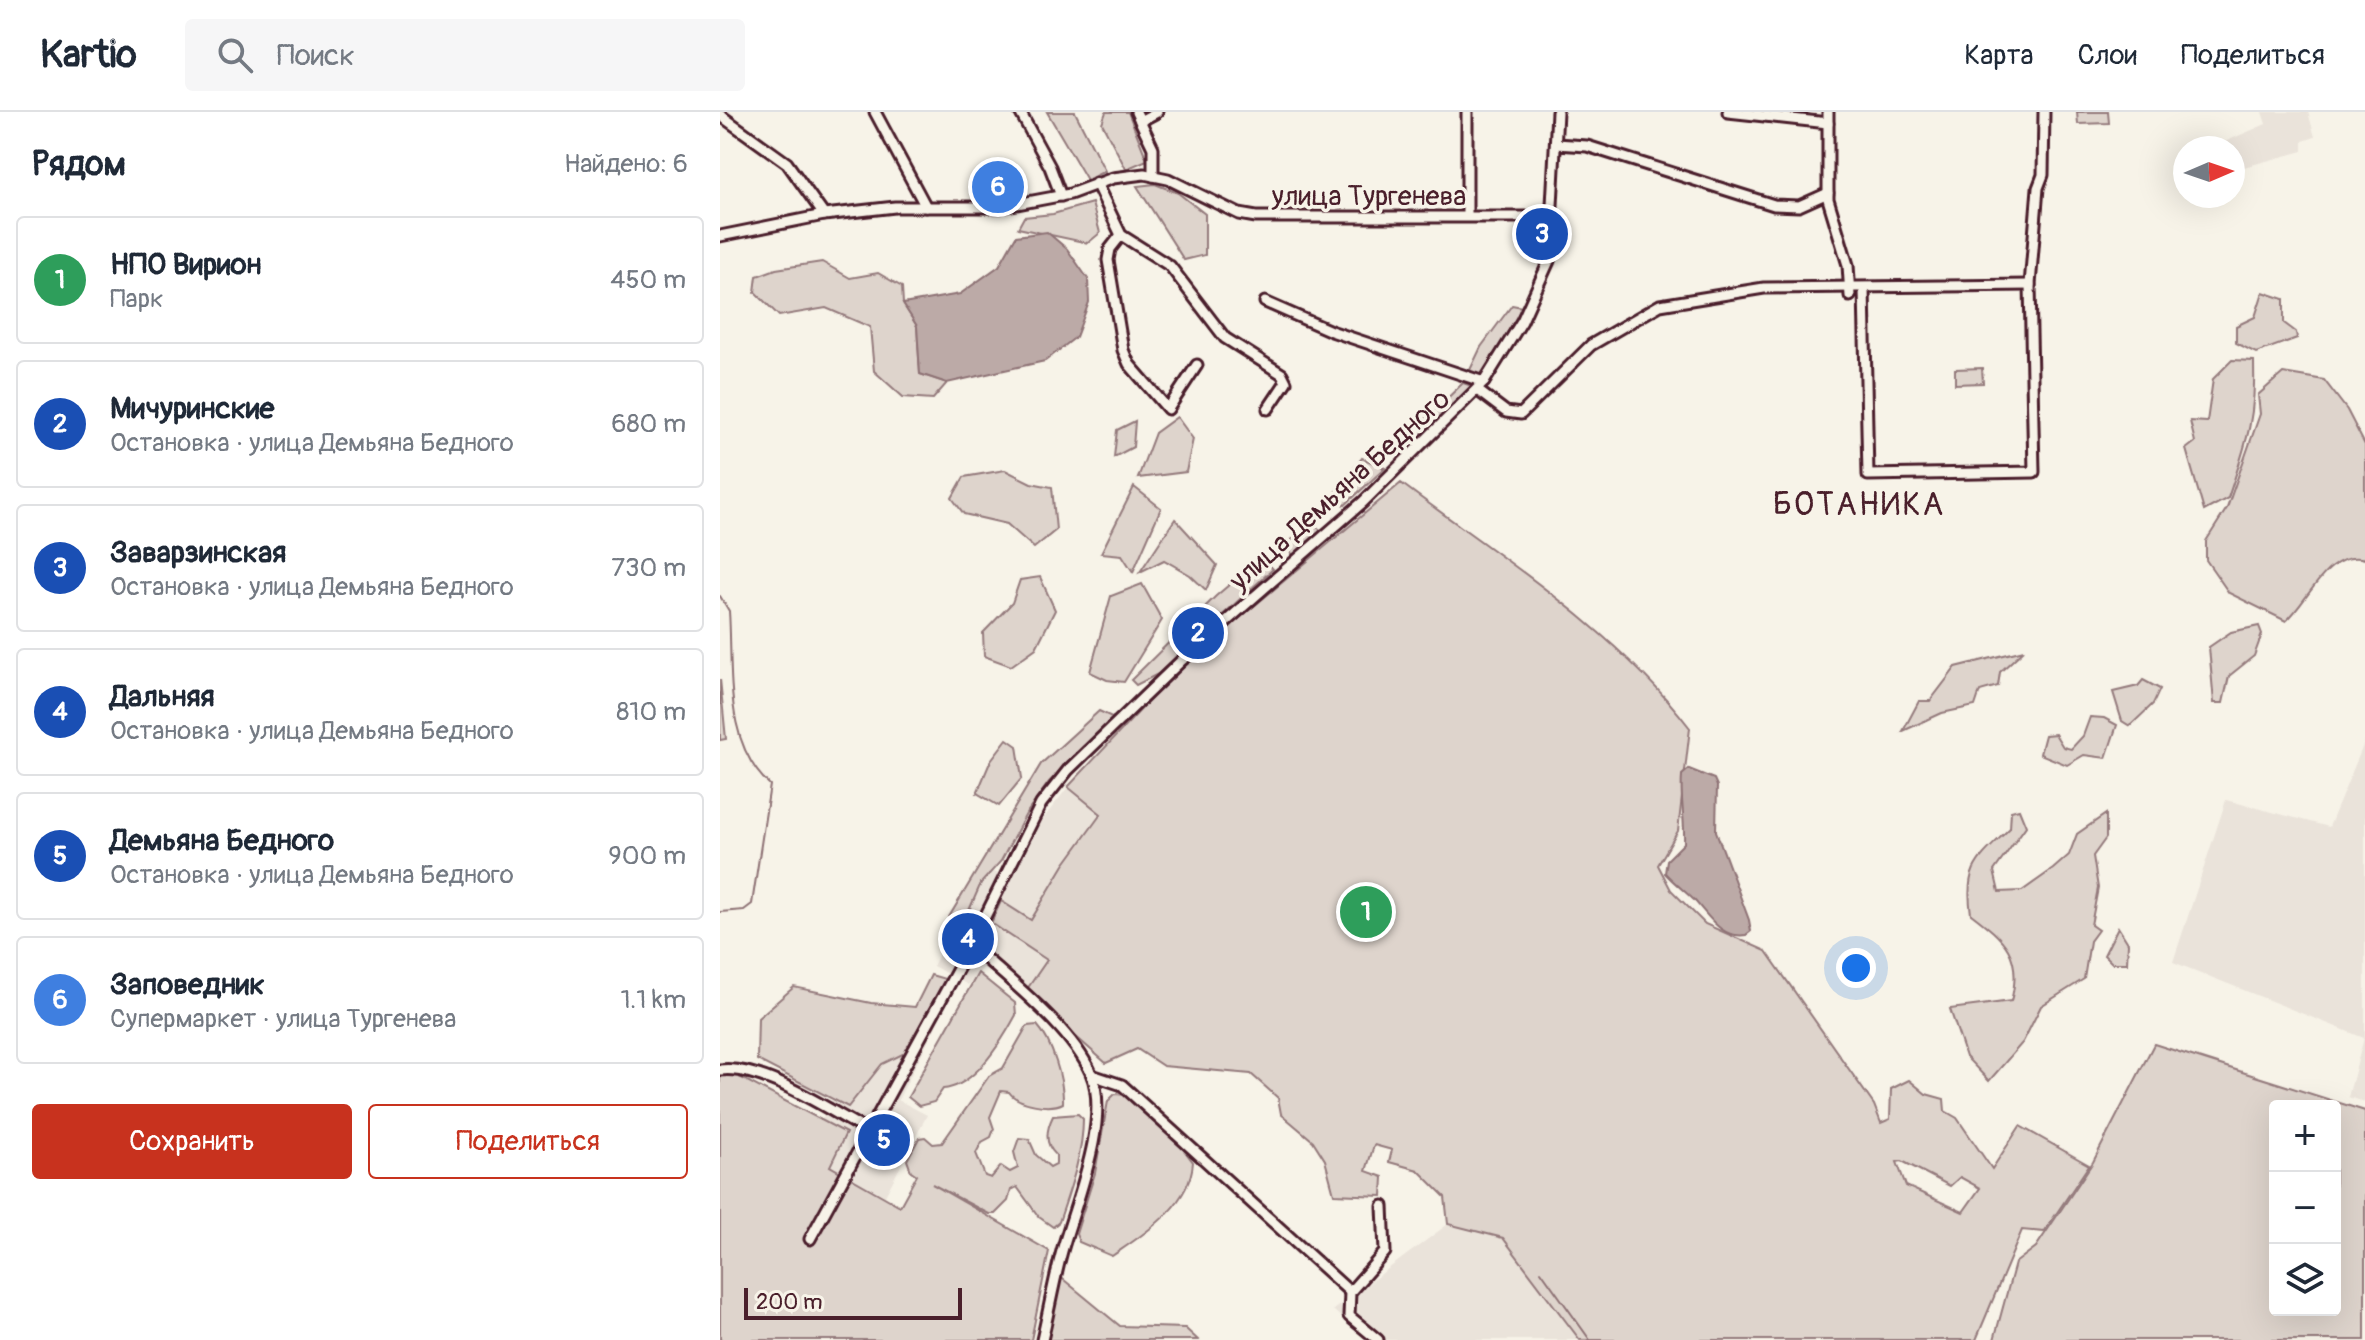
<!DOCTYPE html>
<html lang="ru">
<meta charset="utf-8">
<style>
:root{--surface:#fff;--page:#f6f6f7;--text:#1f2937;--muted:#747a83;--line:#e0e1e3;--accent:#c8321e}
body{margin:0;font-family:Pangolin,sans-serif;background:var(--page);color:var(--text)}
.controls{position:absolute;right:24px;bottom:24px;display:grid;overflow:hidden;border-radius:8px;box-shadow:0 8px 32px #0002}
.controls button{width:72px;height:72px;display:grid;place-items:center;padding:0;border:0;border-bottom:2px solid var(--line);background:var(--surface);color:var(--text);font:40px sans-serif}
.compass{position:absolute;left:1453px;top:24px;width:72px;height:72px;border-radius:50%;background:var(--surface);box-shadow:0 8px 32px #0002;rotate:88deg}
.scale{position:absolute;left:24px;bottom:20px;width:218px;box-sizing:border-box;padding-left:8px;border:4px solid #4a1f2b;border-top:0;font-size:22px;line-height:28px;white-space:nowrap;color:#4a1f2b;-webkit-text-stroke:6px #f7f3e8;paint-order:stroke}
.you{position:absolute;left:1136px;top:856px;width:28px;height:28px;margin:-20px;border:6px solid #fff;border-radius:50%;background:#1a73e8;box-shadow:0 0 0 12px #1a73e833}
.badge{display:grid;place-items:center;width:52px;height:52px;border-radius:50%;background:var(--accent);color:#fff;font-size:26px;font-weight:700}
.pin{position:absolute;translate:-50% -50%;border:4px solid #fff;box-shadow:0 2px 8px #0006}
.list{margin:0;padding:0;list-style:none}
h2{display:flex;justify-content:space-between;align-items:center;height:104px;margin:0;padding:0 32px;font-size:34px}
h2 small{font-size:26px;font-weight:400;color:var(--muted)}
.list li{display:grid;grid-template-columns:52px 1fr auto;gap:24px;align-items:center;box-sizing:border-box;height:128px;margin:0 16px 16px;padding:0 16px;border:2px solid var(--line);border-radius:8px}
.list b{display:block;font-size:30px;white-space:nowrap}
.list p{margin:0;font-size:26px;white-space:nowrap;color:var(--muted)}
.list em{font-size:26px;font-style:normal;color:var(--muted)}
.actions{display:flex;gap:16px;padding:24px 32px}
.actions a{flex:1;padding:18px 0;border:2px solid var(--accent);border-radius:8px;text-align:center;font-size:28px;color:var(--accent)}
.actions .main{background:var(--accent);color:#fff}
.icon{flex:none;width:44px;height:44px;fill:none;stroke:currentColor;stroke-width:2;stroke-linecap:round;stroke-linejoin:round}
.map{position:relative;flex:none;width:1645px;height:1228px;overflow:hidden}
header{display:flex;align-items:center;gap:48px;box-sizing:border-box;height:112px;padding:0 40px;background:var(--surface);border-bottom:2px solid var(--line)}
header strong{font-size:38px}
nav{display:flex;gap:44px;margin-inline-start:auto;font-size:28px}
.search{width:560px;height:72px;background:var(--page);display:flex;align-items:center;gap:20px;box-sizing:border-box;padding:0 28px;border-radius:8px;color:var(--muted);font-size:30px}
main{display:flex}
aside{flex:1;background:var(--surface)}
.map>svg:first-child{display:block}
.built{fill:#eae3da}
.green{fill:#ded4cc;stroke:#947a7c;stroke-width:2;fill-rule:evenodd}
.water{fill:#bcaaa7;stroke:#8e7275;stroke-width:2}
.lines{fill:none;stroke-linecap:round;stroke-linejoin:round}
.stream{stroke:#8e7275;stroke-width:2}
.minor-casing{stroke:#4a1f2b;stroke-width:15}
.minor{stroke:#f7f3e8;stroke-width:9}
.labels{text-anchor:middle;stroke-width:7;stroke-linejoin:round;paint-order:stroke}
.street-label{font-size:28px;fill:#4a1f2b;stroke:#f7f3e8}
.quarter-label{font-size:32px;letter-spacing:2px;fill:#4a1f2b;stroke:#f7f3e8}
</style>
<header>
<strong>Kartio</strong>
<div class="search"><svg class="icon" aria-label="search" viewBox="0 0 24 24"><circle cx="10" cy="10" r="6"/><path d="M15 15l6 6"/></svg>Поиск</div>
<nav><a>Карта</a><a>Слои</a><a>Поделиться</a></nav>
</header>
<main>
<aside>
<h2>Рядом<small>Найдено: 6</small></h2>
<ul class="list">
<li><span class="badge" style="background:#2e9e5b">1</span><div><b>НПО Вирион</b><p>Парк</p></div><em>450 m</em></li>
<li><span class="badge" style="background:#1a4fb4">2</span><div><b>Мичуринские</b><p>Остановка · улица Демьяна Бедного</p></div><em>680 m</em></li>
<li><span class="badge" style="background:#1a4fb4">3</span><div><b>Заварзинская</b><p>Остановка · улица Демьяна Бедного</p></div><em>730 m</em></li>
<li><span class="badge" style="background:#1a4fb4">4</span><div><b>Дальняя</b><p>Остановка · улица Демьяна Бедного</p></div><em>810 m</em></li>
<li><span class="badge" style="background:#1a4fb4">5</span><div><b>Демьяна Бедного</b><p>Остановка · улица Демьяна Бедного</p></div><em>900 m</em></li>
<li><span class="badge" style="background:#3f7fe0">6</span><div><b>Заповедник</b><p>Супермаркет · улица Тургенева</p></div><em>1.1 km</em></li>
</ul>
<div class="actions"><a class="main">Сохранить</a><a>Поделиться</a></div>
</aside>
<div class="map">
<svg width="1645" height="1228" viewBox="0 0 1645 1228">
<rect width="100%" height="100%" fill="#f7f3e8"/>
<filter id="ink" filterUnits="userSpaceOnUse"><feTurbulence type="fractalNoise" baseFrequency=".0125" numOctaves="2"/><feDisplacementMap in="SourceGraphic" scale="16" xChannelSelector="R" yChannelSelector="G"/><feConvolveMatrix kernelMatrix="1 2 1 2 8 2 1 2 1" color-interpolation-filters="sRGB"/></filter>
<g filter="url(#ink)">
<g class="built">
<path d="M 1542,0 L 1588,0 L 1595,25 L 1583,29 L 1583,39 L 1524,55 L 1521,47 L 1513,50 L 1513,36 L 1504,36 L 1502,31 L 1546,12 Z"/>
<path d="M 1645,629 L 1645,990 L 1628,985 L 1644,926 L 1453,850 L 1506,688 L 1609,715 Z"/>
<path d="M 348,675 L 382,702 L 344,753 L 311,809 L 271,811 L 327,848 L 305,880 L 270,848 L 248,873 L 213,854 L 264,756 L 289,766 L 309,725 Z"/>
<path d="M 184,897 L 216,914 L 178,988 L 207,1003 L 165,1084 L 106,1053 L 101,1009 L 123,968 L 142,978 Z"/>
<path d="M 728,1112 L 783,1126 L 860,1228 L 646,1228 L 613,1198 Z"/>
</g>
<g class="green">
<path d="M 327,0 L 355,0 L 385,59 L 367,68 Z"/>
<path d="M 386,0 L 408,0 L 427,48 L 406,57 L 382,11 Z"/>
<path d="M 1357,0 L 1388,0 L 1389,11 L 1358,12 Z"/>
<path d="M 435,72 L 458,81 L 485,102 L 485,143 L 464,148 L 417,74 Z"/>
<path d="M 372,91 L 380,121 L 368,131 L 298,116 L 304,105 L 333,102 Z"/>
<path d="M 102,150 L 130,166 L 158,161 L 182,175 L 183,192 L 197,214 L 200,262 L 227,271 L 213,287 L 183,285 L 154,259 L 150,215 L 106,196 L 59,204 L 35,180 L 37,164 L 56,157 Z"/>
<path d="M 1543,180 L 1564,187 L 1564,211 L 1576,220 L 1577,226 L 1536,241 L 1516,231 L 1516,214 L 1535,205 Z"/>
<path d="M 792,193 L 802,195 L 763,264 L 749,260 L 761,235 Z"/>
<path d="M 1512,248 L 1534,249 C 1536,307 1526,332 1508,386 L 1484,399 L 1466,337 L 1475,330 L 1470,309 L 1487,310 L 1493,267 Z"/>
<path d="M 1262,256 L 1263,271 L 1235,272 L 1235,257 Z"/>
<path d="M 1563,261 L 1604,268 L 1627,298 L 1645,333 L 1645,447 C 1607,437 1589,489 1566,509 L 1509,481 L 1486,448 L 1486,429 L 1507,396 L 1540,302 L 1538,283 Z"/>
<path d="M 743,271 L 755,275 L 684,343 L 676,336 Z"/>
<path d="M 457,305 L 473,327 L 466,360 L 418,366 L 435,321 Z"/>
<path d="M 415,309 L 413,335 L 394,345 L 397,318 Z"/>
<path d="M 642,346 L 665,356 L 625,393 L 609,388 Z"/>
<path d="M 285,358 L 311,371 L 332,375 L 336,418 L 314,436 L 287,412 L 244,402 L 232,386 L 244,365 Z"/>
<path d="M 681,371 C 781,446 894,516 970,616 L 958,719 L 938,753 L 951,778 L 985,812 L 1046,839 L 1154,993 L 1161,1011 L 1170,1007 L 1171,977 L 1189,968 L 1206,982 L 1224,987 L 1225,999 L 1237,1006 L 1272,1057 L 1300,1014 L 1369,1053 L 1324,1120 L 1302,1118 L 1256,1228 L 860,1228 L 783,1126 L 728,1112 L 725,1085 L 698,1058 L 669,1050 L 672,1038 L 654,1033 L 646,1059 L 663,1065 L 662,1084 L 614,1082 L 605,1048 L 593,1029 L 561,1002 L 558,986 L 531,962 L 443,954 L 417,937 L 386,951 L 305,880 L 327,848 L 271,811 L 281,789 L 311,808 L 344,753 L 381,702 L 348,675 L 459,557 ZM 1182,1049 L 1230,1074 L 1240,1065 L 1260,1076 L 1243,1100 L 1186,1074 L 1177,1050 Z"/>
<path d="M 414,375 L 441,396 L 413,460 L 402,443 L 381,441 Z"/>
<path d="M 455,407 L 497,453 L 486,478 L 470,463 L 444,448 L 420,460 Z"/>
<path d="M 592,411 L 603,420 L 575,444 L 563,435 Z"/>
<path d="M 542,445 L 553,457 L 438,562 L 416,573 L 411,568 L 496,484 Z"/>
<path d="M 320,465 L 335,498 L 316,536 L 291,554 L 264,544 L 263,521 L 292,491 L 300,468 Z"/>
<path d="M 422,472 L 442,508 L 404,570 L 387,568 L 370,560 L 391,484 Z"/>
<path d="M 1539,514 L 1542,522 L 1534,544 L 1509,564 L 1503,591 L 1494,591 L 1489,535 L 1511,520 Z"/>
<path d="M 1304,538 L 1280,560 L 1278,574 L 1260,579 L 1255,594 L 1222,601 L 1183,619 L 1199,589 L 1210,589 L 1236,555 Z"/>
<path d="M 0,567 L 6,627 L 0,628 Z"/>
<path d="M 1423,568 L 1440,577 L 1433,592 L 1410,614 L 1402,609 L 1393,580 L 1418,574 Z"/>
<path d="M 379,599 L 394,606 L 329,670 L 306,702 L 281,749 L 261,771 L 244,810 L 229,805 L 321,652 Z"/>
<path d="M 1370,605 L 1384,606 L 1397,613 L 1386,646 L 1364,643 L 1347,653 L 1320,642 L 1325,623 L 1335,622 L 1343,635 L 1351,637 L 1363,624 Z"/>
<path d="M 287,627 L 297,634 L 302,666 L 279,694 L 257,681 L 271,648 Z"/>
<path d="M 1299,697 L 1306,714 L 1274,759 L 1279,780 L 1302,779 L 1333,757 L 1349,743 L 1357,722 L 1386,702 L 1386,726 L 1373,744 L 1378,776 L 1371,813 L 1378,818 L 1370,829 L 1364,867 L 1321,894 L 1303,930 L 1269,969 L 1246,945 L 1230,897 L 1291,889 C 1303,843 1285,828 1251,802 C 1244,754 1258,748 1290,716 L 1291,699 Z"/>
<path d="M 1398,815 L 1408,831 L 1407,851 L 1392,851 L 1384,843 Z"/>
<path d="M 258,861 L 295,891 L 296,903 C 282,929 254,975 223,977 L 214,990 L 199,994 L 188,985 Z"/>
<path d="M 211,863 L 225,867 L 185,941 L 162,952 L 128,995 L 37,948 L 38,906 L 74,875 L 151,891 L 195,895 Z"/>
<path d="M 317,913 C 332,929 344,969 343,991 C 330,998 297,992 289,980 L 281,979 L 270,1005 L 274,1017 L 271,1025 L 262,1030 L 256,1041 L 265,1064 L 271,1066 L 281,1054 L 290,1060 L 298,1056 L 294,1040 L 299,1026 L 309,1027 L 316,1043 L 330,1055 L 336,1052 L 336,1043 C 324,1032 326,1018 333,1004 L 358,1002 L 363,1007 C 363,1042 350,1077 339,1110 L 333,1115 L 319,1105 L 297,1075 L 291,1078 L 288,1089 L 275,1102 L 269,1102 L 212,1072 L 329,1139 L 311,1228 L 0,1228 L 0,964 L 14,962 L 126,1021 L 110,1054 L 180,1094 L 197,1063 L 191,1059 L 187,1048 L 199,1026 L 205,1025 L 213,1032 L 222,1031 L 269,964 L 283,956 L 307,914 Z"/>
<path d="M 1434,932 L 1645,999 L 1645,1228 L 1274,1228 L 1295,1151 L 1316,1135 L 1373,1050 ZM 1615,994 L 1615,1198 L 1555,1198 L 1555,994 Z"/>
<path d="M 395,982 L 406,983 L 460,1033 L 473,1050 C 470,1094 424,1122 392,1144 L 359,1130 L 356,1122 L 375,1061 L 388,989 Z"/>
<path d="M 338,1163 L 400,1214 L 465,1216 L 478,1228 L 325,1228 Z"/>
</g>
<g class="water">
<path d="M 327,120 L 347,137 L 368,167 L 369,190 L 356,225 L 325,249 L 227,271 L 200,262 L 197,214 L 183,192 L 240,182 L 279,154 L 296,124 Z"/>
<path d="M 969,657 L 994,667 L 997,674 L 996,719 L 1029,808 L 1031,819 L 1026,823 C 1001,827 989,804 974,788 C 965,779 954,771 945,761 L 947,748 L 964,731 C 965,707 960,687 962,663 Z"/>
</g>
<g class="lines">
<g class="stream">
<path d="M 0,484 L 9,499 C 13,558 3,631 50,673 L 32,792 L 24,798 L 0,800"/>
<path d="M 821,1159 L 870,1228"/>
</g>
<defs>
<g id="minor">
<path d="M 155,0 L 206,95"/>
<path d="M 300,0 L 330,55 L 341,84"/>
<path d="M 416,0 L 433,36 L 433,64"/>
<path d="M 1008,0 L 1108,11"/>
<path d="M 1108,0 L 1108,87 L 1128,153 L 1130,184"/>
<path d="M 0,3 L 67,51 L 104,103"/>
<path d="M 420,9 L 437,0"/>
<path d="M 836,32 L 867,34 L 1054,93 L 1079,94 L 1108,81"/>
<path d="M 376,71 L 401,123 L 450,154 L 505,226 L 562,262 L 566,270 L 548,297"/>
<path d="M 747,104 L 747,0"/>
<path d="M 401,123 L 390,137 L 388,148 L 403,238 L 409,252 L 448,297 L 477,253"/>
<path d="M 0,124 L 104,103 L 175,95 L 281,95 L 350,82 L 393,66 L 424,62 L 448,67 L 519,102 L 536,105 L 834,105"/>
<path d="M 1144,177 L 1148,363 L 1314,360 L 1310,173 L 1318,76 L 1323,63 L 1324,0"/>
<path d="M 545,190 L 611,219 L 764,270"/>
<path d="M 757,278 L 786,300 L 801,302 L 871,233 L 940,193 L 1044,176 L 1310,173"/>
<path d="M 251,833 C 288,868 350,914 371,961 C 391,1008 355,1092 342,1139 C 334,1168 329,1198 322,1228"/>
<path d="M 0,958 C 43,952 111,1000 150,1020"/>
<path d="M 372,963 L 402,973 L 630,1180"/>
<path d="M 90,1127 L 251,833 L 321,692 L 348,658 L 462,548 L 643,390 L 764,270 L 802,209 L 829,149 L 837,0"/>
<path d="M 658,1228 L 629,1204 L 630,1180 L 665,1140 L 663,1094"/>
</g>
</defs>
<use href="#minor" class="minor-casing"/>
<use href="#minor" class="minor"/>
</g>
</g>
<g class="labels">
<g class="street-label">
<text x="649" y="93">улица Тургенева</text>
<text transform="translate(619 377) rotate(-42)" y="10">улица Демьяна Бедного</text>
</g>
<g class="quarter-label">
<text x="1139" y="403">БОТАНИКА</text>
</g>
</g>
</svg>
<div class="controls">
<button>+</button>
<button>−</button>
<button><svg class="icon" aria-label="layers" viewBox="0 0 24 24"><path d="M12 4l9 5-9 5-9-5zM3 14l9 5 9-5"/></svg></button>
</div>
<svg class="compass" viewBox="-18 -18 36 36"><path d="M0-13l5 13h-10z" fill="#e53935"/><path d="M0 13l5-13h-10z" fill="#747a83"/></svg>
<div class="scale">200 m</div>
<div class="you"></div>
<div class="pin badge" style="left:646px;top:800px;background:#2e9e5b">1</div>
<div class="pin badge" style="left:478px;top:521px;background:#1a4fb4">2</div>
<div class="pin badge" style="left:822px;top:122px;background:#1a4fb4">3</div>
<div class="pin badge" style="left:248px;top:827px;background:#1a4fb4">4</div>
<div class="pin badge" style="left:164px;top:1028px;background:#1a4fb4">5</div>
<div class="pin badge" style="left:278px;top:75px;background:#3f7fe0">6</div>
</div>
</main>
